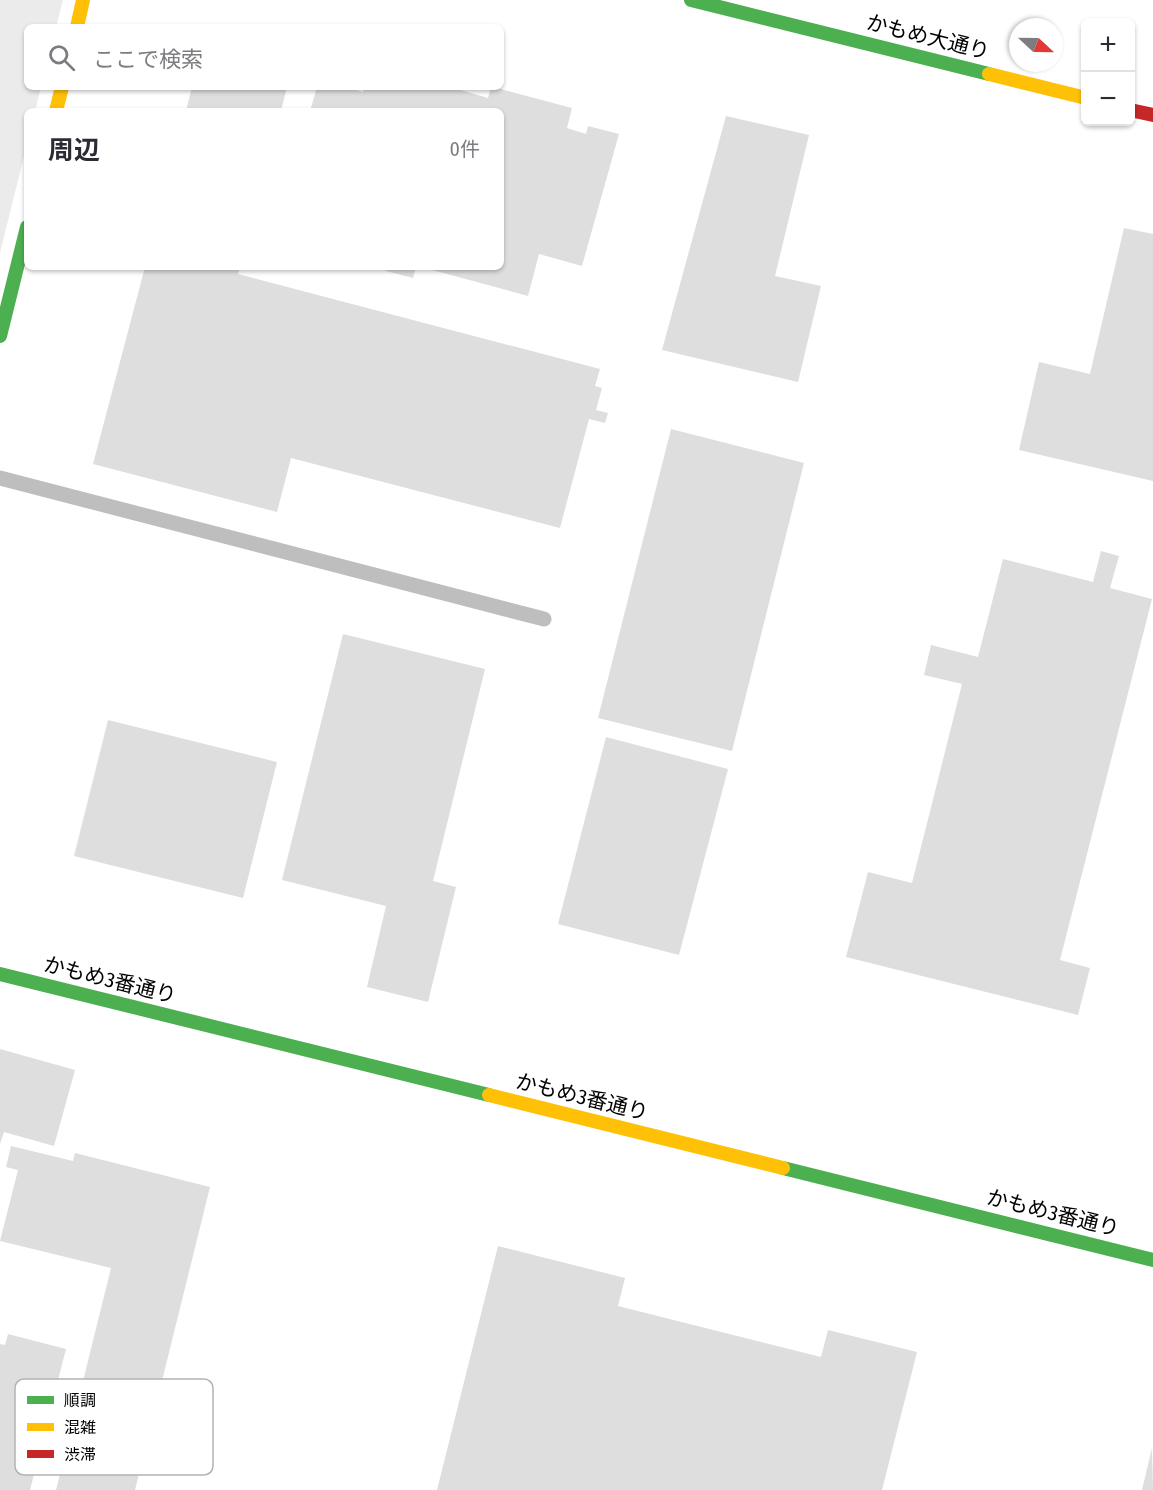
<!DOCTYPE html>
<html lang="ja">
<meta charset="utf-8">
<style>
:root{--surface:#fff;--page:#f7f7f7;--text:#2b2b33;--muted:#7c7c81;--line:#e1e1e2}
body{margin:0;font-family:"Fira Sans Condensed","Noto Sans JP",sans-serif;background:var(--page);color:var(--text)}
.controls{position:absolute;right:18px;top:18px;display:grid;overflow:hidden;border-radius:9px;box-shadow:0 2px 4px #0004}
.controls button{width:54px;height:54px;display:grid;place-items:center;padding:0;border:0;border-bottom:2px solid var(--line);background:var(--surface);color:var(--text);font:30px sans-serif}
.compass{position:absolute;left:1009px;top:18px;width:54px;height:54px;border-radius:50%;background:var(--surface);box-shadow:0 2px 4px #0004;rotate:112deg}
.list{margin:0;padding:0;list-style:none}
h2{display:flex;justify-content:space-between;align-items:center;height:78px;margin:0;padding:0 24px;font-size:26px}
h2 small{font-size:20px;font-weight:400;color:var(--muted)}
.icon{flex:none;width:33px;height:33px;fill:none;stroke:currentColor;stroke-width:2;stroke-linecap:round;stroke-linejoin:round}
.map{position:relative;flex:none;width:1153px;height:1490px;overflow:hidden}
.search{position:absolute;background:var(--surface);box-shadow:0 2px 4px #0004;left:24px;top:24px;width:480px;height:66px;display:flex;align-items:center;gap:15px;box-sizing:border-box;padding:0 21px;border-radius:9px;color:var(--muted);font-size:22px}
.panel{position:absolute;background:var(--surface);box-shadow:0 2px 4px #0004;left:24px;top:108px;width:480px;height:162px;border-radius:9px}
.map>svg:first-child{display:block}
.green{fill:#ebebeb}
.building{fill:#dedede}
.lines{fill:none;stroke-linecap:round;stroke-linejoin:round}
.lane{stroke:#bebebe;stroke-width:15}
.fast{stroke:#4caf50;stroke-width:14}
.slow{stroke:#ffc107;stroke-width:14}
.jam{stroke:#c62828;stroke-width:14}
.labels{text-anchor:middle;stroke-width:5;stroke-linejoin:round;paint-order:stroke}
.street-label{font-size:21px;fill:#000;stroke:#fff}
.key{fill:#fff;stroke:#b2b2b2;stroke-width:1.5}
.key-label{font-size:16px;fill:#000}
</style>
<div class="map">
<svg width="1153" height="1490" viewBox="0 0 1153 1490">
<rect width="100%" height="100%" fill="#fff"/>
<path class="green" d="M 0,0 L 63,0 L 56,27 L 27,27 L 27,87 L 41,87 L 35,111 L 27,111 L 27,144 L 0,253 Z"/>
<g class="building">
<path d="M 192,87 L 287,87 L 281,111 L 186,111 Z"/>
<path d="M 317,87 L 346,87 L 363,92 L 364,87 L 450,87 L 488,98 L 491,87 L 493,87 L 572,108 L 567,128 L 586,134 L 588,126 L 619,134 L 582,266 L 539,254 L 528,296 L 425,268 L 501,267 L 501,111 L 310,111 Z"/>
<path d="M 726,116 L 809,135 L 775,276 L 821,286 L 798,382 L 662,350 Z"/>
<path d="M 1124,228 L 1153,234 L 1153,481 L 1019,450 L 1039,362 L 1090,374 Z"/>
<path d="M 145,267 L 240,267 L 238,274 L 600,369 L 595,386 L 602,388 L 596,410 L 608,413 L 605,423 L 589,419 L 560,528 L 291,458 L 277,512 L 93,464 Z"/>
<path d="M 387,267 L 416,267 L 413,278 L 386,271 Z"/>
<path d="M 671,429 L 804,463 L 732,751 L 598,718 Z"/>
<path d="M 1101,551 L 1119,556 L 1110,588 L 1152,599 L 1060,960 L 1090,968 L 1078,1015 L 846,957 L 868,872 L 912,883 L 962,684 L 924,675 L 931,645 L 978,657 L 1003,559 L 1093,582 Z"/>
<path d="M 343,634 L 485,669 L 433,881 L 456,887 L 428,1002 L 367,987 L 386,906 L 282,880 Z"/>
<path d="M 108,720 L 277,762 L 243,898 L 74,856 Z"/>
<path d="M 606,737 L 728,769 L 679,955 L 558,924 Z"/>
<path d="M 0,1049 L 75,1070 L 54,1146 L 4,1132 L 0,1144 Z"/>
<path d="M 11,1146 L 73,1161 L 75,1153 L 210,1187 L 135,1490 L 56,1490 L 111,1268 L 0,1241 L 18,1170 L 6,1167 Z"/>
<path d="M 498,1246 L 625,1278 L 618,1306 L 821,1357 L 828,1330 L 917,1352 L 882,1490 L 437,1490 Z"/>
<path d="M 8,1334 L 66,1349 L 30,1490 L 0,1490 L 0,1344 L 5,1345 Z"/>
<path d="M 1152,1448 L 1153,1490 L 1142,1490 Z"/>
</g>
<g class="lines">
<path class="lane" d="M 0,478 L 544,619"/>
<g class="fast">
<path d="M 691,0 L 989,74"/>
<path d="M 0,336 L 27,227"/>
<path d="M 0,974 L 489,1095"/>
<path d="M 783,1168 L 1153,1260"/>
</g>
<g class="slow">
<path d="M 77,27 L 83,0"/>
<path d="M 989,74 L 1086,98"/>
<path d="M 56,111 L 62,87"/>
<path d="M 489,1095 L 783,1168"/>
</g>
<path class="jam" d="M 1130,110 L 1153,115"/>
</g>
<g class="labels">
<g class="street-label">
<text transform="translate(928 37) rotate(14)" y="7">かもめ大通り</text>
<text transform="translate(110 980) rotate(14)" y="7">かもめ3番通り</text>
<text transform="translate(582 1097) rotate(14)" y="7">かもめ3番通り</text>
<text transform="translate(1053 1213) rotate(14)" y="7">かもめ3番通り</text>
</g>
</g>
<rect x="15" y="1379" width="198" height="96" rx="9" class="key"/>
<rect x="27" y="1396" width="27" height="8" fill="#4caf50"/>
<rect x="27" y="1423" width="27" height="8" fill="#ffc107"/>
<rect x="27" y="1450" width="27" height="8" fill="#c62828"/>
<g class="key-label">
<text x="64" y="1406">順調</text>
<text x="64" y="1433">混雑</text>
<text x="64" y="1460">渋滞</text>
</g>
</svg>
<div class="controls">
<button>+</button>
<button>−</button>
</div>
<svg class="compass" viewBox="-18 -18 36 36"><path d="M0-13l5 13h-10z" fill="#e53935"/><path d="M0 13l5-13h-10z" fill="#7c7c81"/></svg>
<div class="search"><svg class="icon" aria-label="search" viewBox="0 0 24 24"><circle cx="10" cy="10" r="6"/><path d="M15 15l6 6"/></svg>ここで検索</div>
<section class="panel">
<h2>周辺<small>0件</small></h2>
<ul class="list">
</ul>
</section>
</div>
